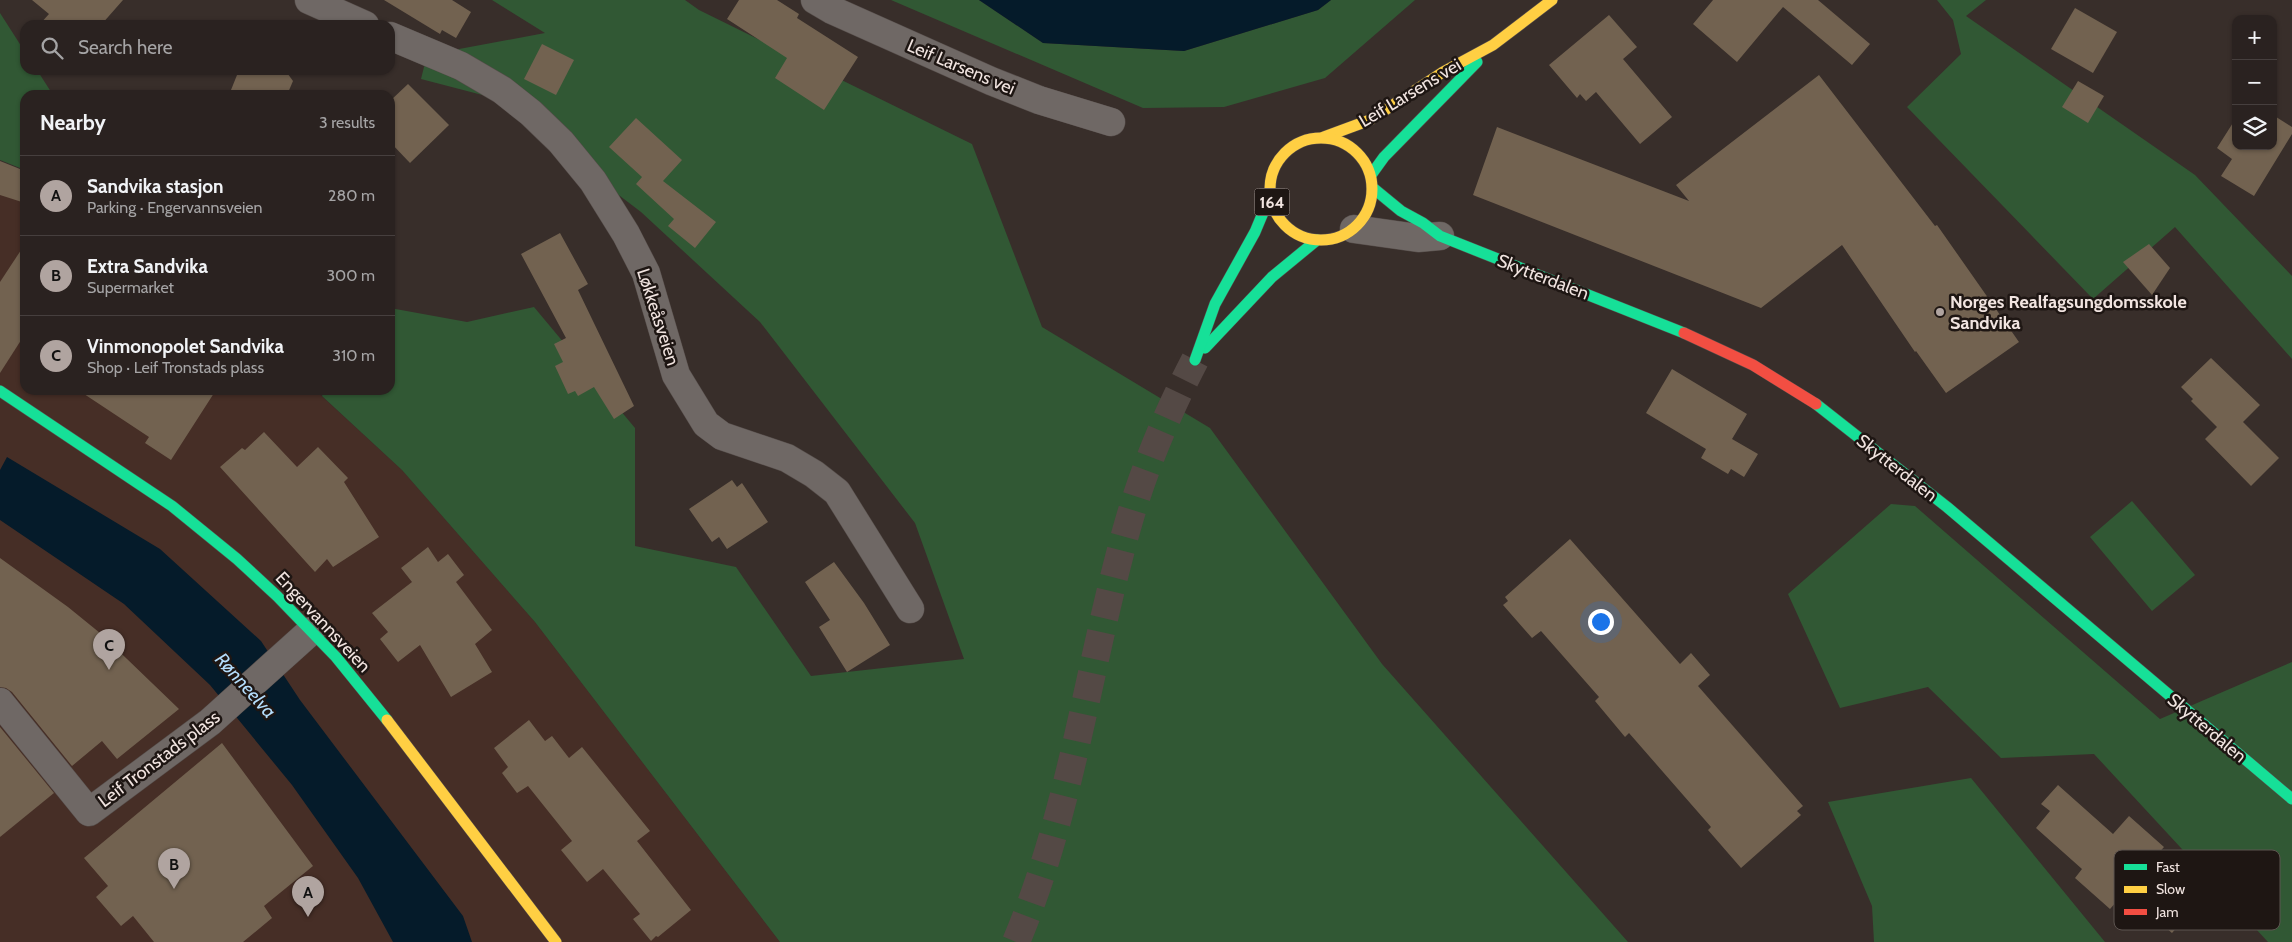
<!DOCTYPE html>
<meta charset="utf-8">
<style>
:root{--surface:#2a2220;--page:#322a29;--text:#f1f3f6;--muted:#a5a4a5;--line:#463f3e;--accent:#b0a4a0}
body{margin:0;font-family:Cabin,sans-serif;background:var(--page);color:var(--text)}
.controls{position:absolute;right:15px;top:15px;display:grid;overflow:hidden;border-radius:10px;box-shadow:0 1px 4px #0004}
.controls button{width:45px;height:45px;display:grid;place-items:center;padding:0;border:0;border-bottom:1px solid var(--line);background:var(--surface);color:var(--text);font:25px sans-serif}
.you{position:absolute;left:1600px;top:621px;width:18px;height:18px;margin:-12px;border:4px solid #fff;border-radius:50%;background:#1a73e8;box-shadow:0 0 0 8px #1a73e833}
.badge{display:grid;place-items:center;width:32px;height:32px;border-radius:50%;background:var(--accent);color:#111;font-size:16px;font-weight:700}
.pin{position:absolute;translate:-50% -41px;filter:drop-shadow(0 1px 2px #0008)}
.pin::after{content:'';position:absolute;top:26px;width:18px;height:15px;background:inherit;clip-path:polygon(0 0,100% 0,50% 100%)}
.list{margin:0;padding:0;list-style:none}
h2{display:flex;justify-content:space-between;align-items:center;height:65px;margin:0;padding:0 20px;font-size:21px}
h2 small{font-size:16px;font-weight:400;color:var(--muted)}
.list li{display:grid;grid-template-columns:32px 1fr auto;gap:15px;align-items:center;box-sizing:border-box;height:80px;padding:0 20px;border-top:1px solid var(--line)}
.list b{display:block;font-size:19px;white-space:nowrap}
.list p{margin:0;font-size:16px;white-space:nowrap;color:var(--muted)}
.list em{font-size:16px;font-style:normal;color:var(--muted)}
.icon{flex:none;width:28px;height:28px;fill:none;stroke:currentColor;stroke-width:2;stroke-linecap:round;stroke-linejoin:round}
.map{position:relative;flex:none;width:2292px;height:942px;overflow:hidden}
.search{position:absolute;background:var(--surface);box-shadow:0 1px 4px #0004;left:20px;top:20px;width:375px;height:55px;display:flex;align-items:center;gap:12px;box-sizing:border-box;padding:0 18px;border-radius:15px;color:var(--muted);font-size:19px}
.panel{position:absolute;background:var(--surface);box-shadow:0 1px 4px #0004;left:20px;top:90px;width:375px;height:305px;border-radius:15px}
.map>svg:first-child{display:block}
.built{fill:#462e26}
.green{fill:#315834}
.water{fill:#051b2a}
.building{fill:#726250}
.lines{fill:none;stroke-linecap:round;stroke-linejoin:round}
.primary-tunnel{stroke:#544945;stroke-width:28;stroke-dasharray:28 14;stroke-linecap:butt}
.street-casing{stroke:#554c49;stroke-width:29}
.fast-casing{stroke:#554c49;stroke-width:12}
.slow-casing{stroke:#554c49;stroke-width:12}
.jam-casing{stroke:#554c49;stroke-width:12}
.street{stroke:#6f6865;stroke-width:28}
.fast{stroke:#16e098;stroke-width:11}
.slow{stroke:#ffcf43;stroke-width:11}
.jam{stroke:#f24e42;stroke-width:11}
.poi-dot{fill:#b0a4a0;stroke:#1e1613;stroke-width:2}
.labels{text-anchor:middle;stroke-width:5;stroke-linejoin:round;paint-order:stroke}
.shield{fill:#1e1613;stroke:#b2a6a2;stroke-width:1}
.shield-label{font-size:16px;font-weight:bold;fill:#f1e4e0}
.street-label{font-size:18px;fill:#f1e4e0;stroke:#1e1613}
.poi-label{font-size:18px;font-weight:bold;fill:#f1e4e0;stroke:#1e1613;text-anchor:start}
.water-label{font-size:19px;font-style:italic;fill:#b4ddfc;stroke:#1e1613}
.key{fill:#1e1613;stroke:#5d5450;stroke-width:1}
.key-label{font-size:14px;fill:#f1e4e0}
</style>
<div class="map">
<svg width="2292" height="942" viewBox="0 0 2292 942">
<rect width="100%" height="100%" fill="#382e2a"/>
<path class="built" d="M 0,170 L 25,185 L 25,390 L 315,390 L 402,470 L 535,622 L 780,942 L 0,942 Z"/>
<g class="green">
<path d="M 492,0 L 685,0 L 699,10 L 972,144 L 1042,327 L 1210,428 L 1382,664 L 1628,942 L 780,942 L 535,622 L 402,470 L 322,396 L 325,390 L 390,390 L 390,308 L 467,322 L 534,307 L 635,428 L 635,546 L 736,567 L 811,676 L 964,659 L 915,523 L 760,322 L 641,212 L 490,97 L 421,79 L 427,55 L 545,33 Z"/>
<path d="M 891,0 L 979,0 L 1043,43 L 1184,51 L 1318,10 L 1331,0 L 1415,0 L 1325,78 L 1224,107 L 1143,108 Z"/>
<path d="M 1937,0 L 1986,0 L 1966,16 L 2195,175 L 2292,276 L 2292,359 L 2175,227 L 2093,299 L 1907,107 L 1961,54 L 1953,20 Z"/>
<path d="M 0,13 L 25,52 L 25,70 L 37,70 L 53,95 L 25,95 L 25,170 L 0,160 Z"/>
<path d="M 2132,501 L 2195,575 L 2152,611 L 2090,537 Z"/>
<path d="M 1891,504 L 1915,506 L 2160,719 L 2292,662 L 2292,942 L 2268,942 L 2094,754 L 2001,758 L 1928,687 L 1840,708 L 1788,594 Z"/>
<path d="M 1971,778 L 2105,942 L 1874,942 L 1872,906 L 1828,802 Z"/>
</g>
<g class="water">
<path d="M 979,0 L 1331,0 L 1318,10 L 1184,51 L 1043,43 Z"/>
<path d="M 7,457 L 160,549 L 261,641 L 300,700 L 463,916 L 472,942 L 393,942 L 358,878 L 292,785 L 210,685 L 124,604 L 0,520 L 0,470 Z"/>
</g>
<g class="building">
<path d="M 32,0 L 123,0 L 101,25 L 39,25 L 49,14 Z"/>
<path d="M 384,0 L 452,0 L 471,12 L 456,38 L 442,30 L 440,34 Z"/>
<path d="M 739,0 L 777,0 L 799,14 L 797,18 L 858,57 L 824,110 L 775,78 L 787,58 L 727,19 Z"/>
<path d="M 1713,0 L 1818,0 L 1870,44 L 1852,65 L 1783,7 L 1737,62 L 1693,24 Z"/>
<path d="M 2075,8 L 2117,32 L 2093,73 L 2051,49 Z"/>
<path d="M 1609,15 L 1637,47 L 1623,59 L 1672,117 L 1640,144 L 1596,92 L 1586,101 L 1580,94 L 1577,98 L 1549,65 Z"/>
<path d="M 542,44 L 574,60 L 556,95 L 524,79 Z"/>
<path d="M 239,70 L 285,70 L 293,81 L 287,95 L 229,95 Z"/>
<path d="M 1819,75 L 1935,226 L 1937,225 L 2019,342 L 1946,393 L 1916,351 L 1915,352 L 1842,245 L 1761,308 L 1473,195 L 1497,127 L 1689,201 L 1676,185 Z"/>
<path d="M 2078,81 L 2104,96 L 2088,123 L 2062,107 Z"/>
<path d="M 408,84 L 449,125 L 410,163 L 390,142 L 390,101 Z"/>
<path d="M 2273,115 L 2292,127 L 2292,134 L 2254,196 L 2221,176 L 2232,159 L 2217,148 L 2236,118 L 2236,146 L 2273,146 Z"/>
<path d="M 636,118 L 682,160 L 663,181 L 716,222 L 695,248 L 668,226 L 674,219 L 636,184 L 642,177 L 609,147 Z"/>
<path d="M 0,161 L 25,171 L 25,203 L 0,195 Z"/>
<path d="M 560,233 L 588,284 L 578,290 L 634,406 L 614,419 L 594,387 L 578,396 L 575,391 L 568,394 L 555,366 L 563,362 L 554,344 L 566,338 L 521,254 Z"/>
<path d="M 25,244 L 25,334 L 0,373 L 0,282 Z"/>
<path d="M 2149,244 L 2170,268 L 2152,295 L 2123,262 Z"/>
<path d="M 2211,358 L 2260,405 L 2243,422 L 2279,458 L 2251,486 L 2205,439 L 2217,427 L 2191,401 L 2193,399 L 2181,387 Z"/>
<path d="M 1672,369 L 1747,414 L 1732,439 L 1758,454 L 1744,477 L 1731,469 L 1728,474 L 1701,458 L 1706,449 L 1646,413 Z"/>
<path d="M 78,390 L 216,390 L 171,460 L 145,443 L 149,437 Z"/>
<path d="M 264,432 L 297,467 L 318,447 L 348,478 L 344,482 L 379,537 L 333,567 L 327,559 L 315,572 L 220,467 L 242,448 L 245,450 Z"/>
<path d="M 732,480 L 737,487 L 742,483 L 768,522 L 727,549 L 719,537 L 712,542 L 689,509 Z"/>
<path d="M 1570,539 L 1680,664 L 1691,653 L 1710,675 L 1698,686 L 1803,806 L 1797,811 L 1801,815 L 1741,868 L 1708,830 L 1711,827 L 1629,733 L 1625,737 L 1595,701 L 1599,697 L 1541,631 L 1532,638 L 1503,605 L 1508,601 L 1505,597 Z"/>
<path d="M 428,547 L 438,562 L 448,554 L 464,575 L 456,582 L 492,630 L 475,644 L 492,672 L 451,697 L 420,645 L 398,662 L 380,639 L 388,632 L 372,613 L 412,582 L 401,568 Z"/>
<path d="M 0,558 L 68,607 L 100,633 L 179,709 L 117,759 L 102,741 L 72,766 L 12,692 L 6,688 L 0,687 Z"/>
<path d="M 834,562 L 864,603 L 890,645 L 847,672 L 819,627 L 830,620 L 805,582 Z"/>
<path d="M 529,720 L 545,741 L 552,736 L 569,758 L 582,747 L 650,831 L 637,841 L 691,910 L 658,937 L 656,936 L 651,941 L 633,919 L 640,914 L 603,869 L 587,882 L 561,850 L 572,841 L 528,786 L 517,793 L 502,773 L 508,767 L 494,748 Z"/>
<path d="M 0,727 L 54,793 L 0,837 Z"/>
<path d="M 222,743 L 313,866 L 264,906 L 272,918 L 243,942 L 154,942 L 133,916 L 121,926 L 96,897 L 108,886 L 84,858 Z"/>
<path d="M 2058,785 L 2113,834 L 2129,816 L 2164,847 L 2156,856 L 2212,905 L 2196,924 L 2187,916 L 2172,933 L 2125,892 L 2110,909 L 2075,878 L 2082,869 L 2036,828 L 2050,811 L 2041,804 Z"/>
</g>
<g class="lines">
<path class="primary-tunnel" d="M 1016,942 C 1074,804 1089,656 1131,514 C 1147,461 1169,410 1195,360"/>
<defs>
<g id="street">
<path d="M 309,0 L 365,25"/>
<path d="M 815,0 L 832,10 L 991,81 L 1039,100 L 1111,122"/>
<path d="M 390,36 L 461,66 L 502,90 L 531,113 L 561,142 L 593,181 L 626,234 L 646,273 L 676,375 L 706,424 L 722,436 L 787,458 L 814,474 L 837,492 L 910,609"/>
<path d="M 1354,229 L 1418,238 L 1440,236"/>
<path d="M 0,702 L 89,812 L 210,722 L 311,631"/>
</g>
<g id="fast">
<path d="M 1371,175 L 1384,157 L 1477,62"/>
<path d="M 1373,188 L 1401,211 L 1423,223 L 1440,236 L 1684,333"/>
<path d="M 1205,348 L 1272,277 L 1317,240"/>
<path d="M 1195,360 L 1215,304 L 1255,232 L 1270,196"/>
<path d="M 0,391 L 172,506 L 237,559 L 277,596 L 336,657 L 387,720"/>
<path d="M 1816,404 L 1947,507 L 2292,799"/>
</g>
<g id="slow">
<path d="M 1324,137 L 1370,120 L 1443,72 L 1493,45 L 1552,0"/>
<circle cx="1321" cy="189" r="51"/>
<path d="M 387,720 L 556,942"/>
</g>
<path id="jam" d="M 1684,333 L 1753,365 L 1816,404"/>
</defs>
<use href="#street" class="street-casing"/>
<use href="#fast" class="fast-casing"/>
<use href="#slow" class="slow-casing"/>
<use href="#jam" class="jam-casing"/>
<use href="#street" class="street"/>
<use href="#fast" class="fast"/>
<use href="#slow" class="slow"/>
<use href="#jam" class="jam"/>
</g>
<circle class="poi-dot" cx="1940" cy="312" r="5"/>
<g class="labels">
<rect class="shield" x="1254.5" y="188.5" width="35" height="27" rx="4"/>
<g class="shield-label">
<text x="1272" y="208">164</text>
</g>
<g class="street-label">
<text transform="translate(961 67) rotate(23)" y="6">Leif Larsens vei</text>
<text transform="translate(1410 93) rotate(-31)" y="6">Leif Larsens vei</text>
<text transform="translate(1543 277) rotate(21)" y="6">Skytterdalen</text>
<text transform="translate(658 317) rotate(72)" y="6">Løkkeåsveien</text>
<text transform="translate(1897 468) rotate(38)" y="6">Skytterdalen</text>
<text transform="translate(323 622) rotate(47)" y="6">Engervannsveien</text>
<text transform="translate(2207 728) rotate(40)" y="6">Skytterdalen</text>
<text transform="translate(159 759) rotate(-37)" y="6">Leif Tronstads plass</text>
</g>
<g class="poi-label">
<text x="1950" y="308">Norges Realfagsungdomsskole<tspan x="1950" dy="21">Sandvika</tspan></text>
</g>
<g class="water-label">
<text transform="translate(246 685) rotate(48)" y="7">Rønneelva</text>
</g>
</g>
<rect x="2114" y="850" width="166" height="80" rx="8" class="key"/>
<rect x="2124" y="864" width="23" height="6" fill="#16e098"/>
<rect x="2124" y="886" width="23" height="7" fill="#ffcf43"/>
<rect x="2124" y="909" width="23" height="6" fill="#f24e42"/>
<g class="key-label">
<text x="2156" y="872">Fast</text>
<text x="2156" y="894">Slow</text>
<text x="2156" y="917">Jam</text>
</g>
</svg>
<div class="controls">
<button>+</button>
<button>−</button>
<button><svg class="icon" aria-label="layers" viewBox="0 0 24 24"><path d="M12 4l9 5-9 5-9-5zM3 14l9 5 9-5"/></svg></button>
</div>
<div class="you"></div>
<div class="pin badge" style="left:308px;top:917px">A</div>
<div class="pin badge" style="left:174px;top:889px">B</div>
<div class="pin badge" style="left:109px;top:670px">C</div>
<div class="search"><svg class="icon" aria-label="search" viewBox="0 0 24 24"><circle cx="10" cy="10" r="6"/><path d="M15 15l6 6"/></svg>Search here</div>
<section class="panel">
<h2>Nearby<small>3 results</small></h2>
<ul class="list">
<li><span class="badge">A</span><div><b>Sandvika stasjon</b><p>Parking · Engervannsveien</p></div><em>280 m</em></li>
<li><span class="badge">B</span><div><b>Extra Sandvika</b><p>Supermarket</p></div><em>300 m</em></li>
<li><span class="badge">C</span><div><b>Vinmonopolet Sandvika</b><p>Shop · Leif Tronstads plass</p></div><em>310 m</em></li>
</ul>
</section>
</div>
